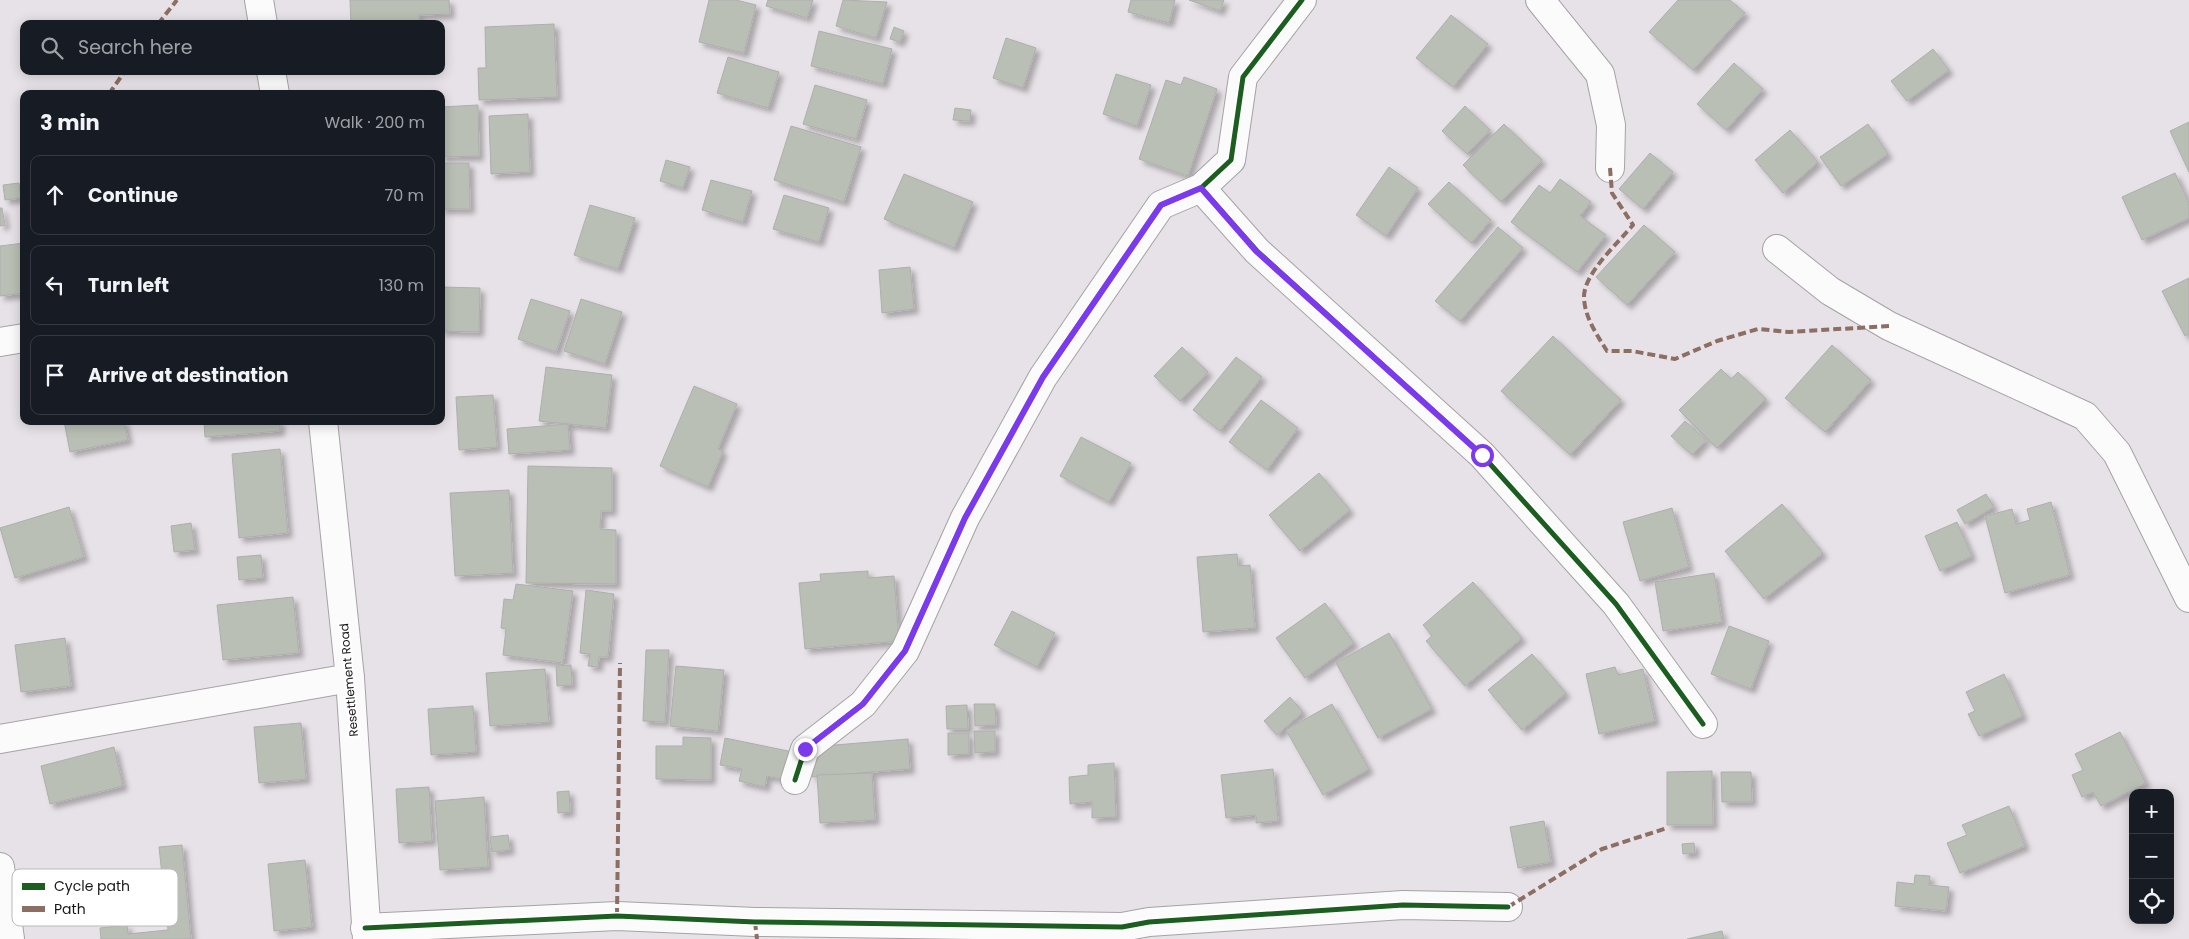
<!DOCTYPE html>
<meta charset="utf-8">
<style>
:root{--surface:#171b24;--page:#20242c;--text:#f1f3f6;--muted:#9ea1a6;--line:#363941}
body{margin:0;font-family:Poppins,sans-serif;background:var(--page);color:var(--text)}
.controls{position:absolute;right:15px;bottom:15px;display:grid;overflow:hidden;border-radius:10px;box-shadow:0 2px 12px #0003}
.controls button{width:45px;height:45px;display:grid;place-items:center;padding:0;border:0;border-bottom:1px solid var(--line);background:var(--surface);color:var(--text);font:25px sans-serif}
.stop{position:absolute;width:15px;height:15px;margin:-11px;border:4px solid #7c3aed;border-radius:50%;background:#fff}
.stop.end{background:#7c3aed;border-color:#fff;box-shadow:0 1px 5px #0008}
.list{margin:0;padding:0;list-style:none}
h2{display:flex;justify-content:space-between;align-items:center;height:65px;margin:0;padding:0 20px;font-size:21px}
h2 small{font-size:16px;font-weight:400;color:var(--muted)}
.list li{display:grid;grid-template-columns:32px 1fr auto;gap:15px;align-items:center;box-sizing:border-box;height:80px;margin:0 10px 10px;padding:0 10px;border:1px solid var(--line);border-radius:10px}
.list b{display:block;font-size:19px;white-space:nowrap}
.list em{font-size:16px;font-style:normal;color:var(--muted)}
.icon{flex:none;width:28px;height:28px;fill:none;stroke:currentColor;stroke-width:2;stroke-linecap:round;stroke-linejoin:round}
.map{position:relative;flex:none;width:2189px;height:939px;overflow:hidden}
.search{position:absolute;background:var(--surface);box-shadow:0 2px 12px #0003;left:20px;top:20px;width:425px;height:55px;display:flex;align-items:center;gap:12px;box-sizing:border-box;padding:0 18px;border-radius:10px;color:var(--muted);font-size:19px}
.panel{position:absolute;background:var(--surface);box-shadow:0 2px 12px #0003;left:20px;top:90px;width:425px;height:335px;border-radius:10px}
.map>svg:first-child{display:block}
.building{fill:#b9bfb4;stroke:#afaeae;filter:url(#shadow)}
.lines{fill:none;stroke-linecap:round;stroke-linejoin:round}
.minor-casing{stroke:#a6a2a6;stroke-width:30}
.minor{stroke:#fbfbfb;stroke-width:28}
.quiet{stroke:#8d6e63;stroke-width:4;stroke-dasharray:8 4;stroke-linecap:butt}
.cycleway-casing{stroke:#fff;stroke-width:8}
.cycleway{stroke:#1b5e20;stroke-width:5}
.route{stroke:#7c3aed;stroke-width:6}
.labels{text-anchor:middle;stroke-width:4;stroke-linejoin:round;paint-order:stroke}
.street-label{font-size:12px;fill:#191619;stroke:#fff}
.key{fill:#fff;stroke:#bab9ba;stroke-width:1}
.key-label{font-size:14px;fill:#191619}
</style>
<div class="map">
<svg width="2189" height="939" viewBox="0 0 2189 939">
<defs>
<filter id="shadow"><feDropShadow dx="4.5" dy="4.5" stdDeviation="2.5" flood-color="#0004"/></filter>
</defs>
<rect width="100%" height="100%" fill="#e7e2e7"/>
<g class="building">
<path d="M 350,0 L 449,0 L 450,14 L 419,15 L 419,22 L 351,24 Z"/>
<path d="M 709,0 L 736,0 L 756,5 L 744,53 L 699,42 Z"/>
<path d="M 768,0 L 813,0 L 807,18 L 766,6 Z"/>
<path d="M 843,0 L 887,2 L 876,38 L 836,26 Z"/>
<path d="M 1131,0 L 1175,0 L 1169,23 L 1128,12 Z"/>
<path d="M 1189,0 L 1224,0 L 1220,11 Z"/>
<path d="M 1678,0 L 1730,0 L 1745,13 L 1693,70 L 1649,32 Z"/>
<path d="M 1451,15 L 1488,44 L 1453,87 L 1416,58 Z"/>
<path d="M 554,24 L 557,97 L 479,100 L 478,68 L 486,68 L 485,27 Z"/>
<path d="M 894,27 L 904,31 L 900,42 L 890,39 Z"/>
<path d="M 819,31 L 892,49 L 883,84 L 811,66 Z"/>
<path d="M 1006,38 L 1036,48 L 1023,88 L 993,78 Z"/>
<path d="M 1933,49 L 1949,70 L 1907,101 L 1891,81 Z"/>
<path d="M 728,57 L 779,72 L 768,108 L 717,93 Z"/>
<path d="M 1734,63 L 1763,89 L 1726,130 L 1697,104 Z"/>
<path d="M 1116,74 L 1151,85 L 1137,126 L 1103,114 Z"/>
<path d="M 1184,77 L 1217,89 L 1188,176 L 1139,159 L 1166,80 L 1181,85 Z"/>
<path d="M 815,85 L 867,100 L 856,139 L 803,124 Z"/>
<path d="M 478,105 L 479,156 L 441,157 L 441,107 Z"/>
<path d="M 1465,106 L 1490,130 L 1467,154 L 1442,131 Z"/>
<path d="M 955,108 L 971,110 L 970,121 L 953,120 Z"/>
<path d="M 528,114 L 530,172 L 491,174 L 489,116 Z"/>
<path d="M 2189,122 L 2189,172 L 2170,131 Z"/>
<path d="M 1504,124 L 1542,160 L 1501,202 L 1463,165 Z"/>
<path d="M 1868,124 L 1888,154 L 1841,186 L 1820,157 Z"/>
<path d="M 791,126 L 861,147 L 844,202 L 774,180 Z"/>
<path d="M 1790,130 L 1818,162 L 1783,193 L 1755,160 Z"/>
<path d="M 1650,153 L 1673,172 L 1643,209 L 1619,189 Z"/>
<path d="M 666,160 L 690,167 L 683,188 L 660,181 Z"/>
<path d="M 441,163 L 469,163 L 470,209 L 441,209 Z"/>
<path d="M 1389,167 L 1418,188 L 1386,236 L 1356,215 Z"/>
<path d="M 2175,173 L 2189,203 L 2189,218 L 2142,240 L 2122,197 Z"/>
<path d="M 904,174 L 973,202 L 954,248 L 884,219 Z"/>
<path d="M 1560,179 L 1591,202 L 1580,216 L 1606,235 L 1577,272 L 1511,222 L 1539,185 L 1550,193 Z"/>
<path d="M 711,180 L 752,191 L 743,222 L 702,210 Z"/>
<path d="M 1449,182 L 1491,220 L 1471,243 L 1428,204 Z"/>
<path d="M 19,183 L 21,198 L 5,200 L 3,185 Z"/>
<path d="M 784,195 L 829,208 L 819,242 L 773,229 Z"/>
<path d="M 590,205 L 635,218 L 618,269 L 574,255 Z"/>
<path d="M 0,208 L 2,208 L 5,225 L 0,226 Z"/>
<path d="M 1644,225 L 1675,252 L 1627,305 L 1596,277 Z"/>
<path d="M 1498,227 L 1523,248 L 1460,321 L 1435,301 Z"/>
<path d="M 24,243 L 24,293 L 0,296 L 0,246 Z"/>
<path d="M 910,267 L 914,309 L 882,313 L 879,270 Z"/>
<path d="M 2189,278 L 2189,334 L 2185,336 L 2162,291 Z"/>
<path d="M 441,287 L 480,288 L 479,332 L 441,331 Z"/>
<path d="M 531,299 L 570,311 L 556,352 L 518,339 Z"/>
<path d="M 581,299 L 622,312 L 605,364 L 564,351 Z"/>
<path d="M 1553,336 L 1621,400 L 1570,455 L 1501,391 Z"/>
<path d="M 1832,345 L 1871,380 L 1825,432 L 1785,398 Z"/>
<path d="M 1182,347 L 1208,372 L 1180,401 L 1154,376 Z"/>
<path d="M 1236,357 L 1262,377 L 1220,431 L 1193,410 Z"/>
<path d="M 546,367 L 612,375 L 606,428 L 539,421 Z"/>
<path d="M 1721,369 L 1731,379 L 1738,372 L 1766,399 L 1717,448 L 1679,410 Z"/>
<path d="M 694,386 L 737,404 L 718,449 L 723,451 L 708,487 L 660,466 Z"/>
<path d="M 493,395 L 497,447 L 459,450 L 456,397 Z"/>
<path d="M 1261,400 L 1298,428 L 1267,470 L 1229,442 Z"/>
<path d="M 64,421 L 124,421 L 128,440 L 70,452 Z"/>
<path d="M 204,421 L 280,421 L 280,431 L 205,437 Z"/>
<path d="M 1685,421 L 1706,440 L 1692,455 L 1671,436 Z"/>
<path d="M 568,424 L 570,450 L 509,454 L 507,429 Z"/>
<path d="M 1081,437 L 1131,463 L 1109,502 L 1060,476 Z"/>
<path d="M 280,449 L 288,533 L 239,538 L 232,454 Z"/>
<path d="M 528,466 L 612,468 L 612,511 L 601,511 L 600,529 L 616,530 L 616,584 L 526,583 Z"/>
<path d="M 1319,473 L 1350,510 L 1300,551 L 1269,515 Z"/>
<path d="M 509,490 L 513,573 L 455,576 L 450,493 Z"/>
<path d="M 1986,494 L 1994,507 L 1965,524 L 1957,510 Z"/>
<path d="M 2051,502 L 2070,575 L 2005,593 L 1985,516 L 2012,509 L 2016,524 L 2030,520 L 2027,509 Z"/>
<path d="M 1782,504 L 1823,553 L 1764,599 L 1725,551 Z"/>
<path d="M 69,507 L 84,557 L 15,578 L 0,528 Z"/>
<path d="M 1672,508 L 1689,567 L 1640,581 L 1623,522 Z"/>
<path d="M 1957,522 L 1972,556 L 1940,571 L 1925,536 Z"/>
<path d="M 191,523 L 195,550 L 174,552 L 171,526 Z"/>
<path d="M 1237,554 L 1238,566 L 1250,565 L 1255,628 L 1203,632 L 1197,557 Z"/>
<path d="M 261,555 L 263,578 L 239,580 L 237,557 Z"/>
<path d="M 868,571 L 868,578 L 894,576 L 899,641 L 805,649 L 799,583 L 821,581 L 820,574 Z"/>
<path d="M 1714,573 L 1722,622 L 1663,631 L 1655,582 Z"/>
<path d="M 1473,582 L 1522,638 L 1465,686 L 1426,641 L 1432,636 L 1423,625 Z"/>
<path d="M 516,584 L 573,591 L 563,663 L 503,655 L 506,629 L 501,628 L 504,599 L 513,600 Z"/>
<path d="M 586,590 L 614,594 L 608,657 L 599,657 L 598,667 L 588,666 L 590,654 L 580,653 Z"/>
<path d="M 293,597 L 299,653 L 223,660 L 217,605 Z"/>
<path d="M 1325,603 L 1354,643 L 1305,678 L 1276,638 Z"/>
<path d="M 1012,611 L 1055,633 L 1037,667 L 994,645 Z"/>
<path d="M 1729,626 L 1769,641 L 1751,689 L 1711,674 Z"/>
<path d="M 1389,633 L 1432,709 L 1378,738 L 1336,663 Z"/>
<path d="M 65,638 L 71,686 L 21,692 L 15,645 Z"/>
<path d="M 646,650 L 669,650 L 665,722 L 643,721 Z"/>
<path d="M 1532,654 L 1566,693 L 1522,730 L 1488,690 Z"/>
<path d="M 571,665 L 572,685 L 557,686 L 556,666 Z"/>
<path d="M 676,666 L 724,670 L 718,731 L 670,726 Z"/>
<path d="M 1615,667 L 1618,675 L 1643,669 L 1655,721 L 1599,734 L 1586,674 Z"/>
<path d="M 545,669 L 549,722 L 490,726 L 486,673 Z"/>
<path d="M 2004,674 L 2023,716 L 1979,736 L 1968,714 L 1975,711 L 1966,692 Z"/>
<path d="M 1290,697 L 1303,712 L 1277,735 L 1264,721 Z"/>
<path d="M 974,704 L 995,704 L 996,725 L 975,726 Z"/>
<path d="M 1332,704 L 1369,769 L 1323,795 L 1286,730 Z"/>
<path d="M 967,705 L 968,729 L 947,729 L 946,706 Z"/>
<path d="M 473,706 L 476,752 L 431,755 L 428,709 Z"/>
<path d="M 301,723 L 306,779 L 259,783 L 254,727 Z"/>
<path d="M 974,731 L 995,731 L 995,752 L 975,753 Z"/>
<path d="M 2120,732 L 2146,783 L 2101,806 L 2093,792 L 2082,797 L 2072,775 L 2083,770 L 2075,754 Z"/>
<path d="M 948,733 L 969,733 L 969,754 L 948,755 Z"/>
<path d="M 683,737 L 711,738 L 711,780 L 656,779 L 656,746 L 683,746 Z"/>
<path d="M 725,738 L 793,752 L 787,780 L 767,776 L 765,787 L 739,781 L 742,769 L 720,765 Z"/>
<path d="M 908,739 L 910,769 L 812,777 L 810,747 Z"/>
<path d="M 114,747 L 123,786 L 50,804 L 41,766 Z"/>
<path d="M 1114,763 L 1116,817 L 1092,818 L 1092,802 L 1070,804 L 1069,777 L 1088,775 L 1088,765 Z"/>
<path d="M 1273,769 L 1278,821 L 1256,823 L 1256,815 L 1226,818 L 1221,775 Z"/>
<path d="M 1712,771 L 1713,825 L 1667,825 L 1667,772 Z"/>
<path d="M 1721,772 L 1751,772 L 1752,802 L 1722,802 Z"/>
<path d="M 872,773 L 875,820 L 820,823 L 817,775 Z"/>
<path d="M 429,787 L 432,841 L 399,843 L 396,789 Z"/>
<path d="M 569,791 L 570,812 L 558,813 L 557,792 Z"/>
<path d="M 484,797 L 488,867 L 440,870 L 435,801 Z"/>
<path d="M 2009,806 L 2025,846 L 1960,873 L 1947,843 L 1967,835 L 1962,825 Z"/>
<path d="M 1544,821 L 1551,862 L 1518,868 L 1510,827 Z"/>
<path d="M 508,835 L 510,850 L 492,852 L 490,837 Z"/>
<path d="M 1694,843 L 1695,853 L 1683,854 L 1682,844 Z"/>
<path d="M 182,845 L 191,939 L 101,939 L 100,928 L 127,925 L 128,934 L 168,930 L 159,847 Z"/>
<path d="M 305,860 L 312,927 L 274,931 L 268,864 Z"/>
<path d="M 1915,875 L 1930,876 L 1929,885 L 1949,887 L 1946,911 L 1895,906 L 1897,882 L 1914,884 Z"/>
<path d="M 1722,931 L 1724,939 L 1687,939 Z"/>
</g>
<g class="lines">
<defs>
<g id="minor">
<path d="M 259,0 L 263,24"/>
<path d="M 1540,0 L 1600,74 L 1611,125 L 1610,168"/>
<path d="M 271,71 L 275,94"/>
<path d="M 1201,188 L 1257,251 L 1482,455 L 1616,604 L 1703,724"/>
<path d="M 1777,249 L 1830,291 L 1889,326 L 2085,416 L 2117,453 L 2189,598"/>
<path d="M 0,342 L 24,338"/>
<path d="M 323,421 L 350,678 L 367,939"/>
<path d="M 0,739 L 350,678"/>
<path d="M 795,780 L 805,749 L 863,704 L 905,651 L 965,518 L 1043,377 L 1161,205 L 1201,188 L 1231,160 L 1243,77 L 1302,0"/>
<path d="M 0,867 L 10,939"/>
<path d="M 365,928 L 617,916 L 755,922 L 1122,927 L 1149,922 L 1403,905 L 1508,907"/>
</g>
</defs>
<use href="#minor" class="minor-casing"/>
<use href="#minor" class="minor"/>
<g class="quiet">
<path d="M 158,24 L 177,0"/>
<path d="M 109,94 L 125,71"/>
<path d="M 1610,168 L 1612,193 L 1633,225 C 1618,243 1583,274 1584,298 C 1585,318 1597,335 1607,351 L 1632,351 L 1675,359 L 1717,341 L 1758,329 L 1789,332 L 1889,326"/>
<path d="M 1508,907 L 1602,849 L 1667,828"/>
<path d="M 617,916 L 620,663"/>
<path d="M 755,922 L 757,939"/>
</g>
<defs>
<g id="cycleway">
<path d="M 1201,188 L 1257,251 L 1482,455 L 1616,604 L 1703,724"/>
<path d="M 795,780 L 805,749 L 863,704 L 905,651 L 965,518 L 1043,377 L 1161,205 L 1201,188 L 1231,160 L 1243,77 L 1302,0"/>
<path d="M 365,928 L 617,916 L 755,922 L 1122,927 L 1149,922 L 1403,905 L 1508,907"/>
</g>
</defs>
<use href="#cycleway" class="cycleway-casing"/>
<use href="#cycleway" class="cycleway"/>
</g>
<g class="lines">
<path class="route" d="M 805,749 L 863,704 L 905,651 L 965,518 L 1043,377 L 1161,205 L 1201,188 L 1256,251 L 1482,455"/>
</g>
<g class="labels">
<g class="street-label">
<text transform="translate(349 680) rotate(-95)" y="4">Resettlement Road</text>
</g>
</g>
<rect x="12" y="869" width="166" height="57" rx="8" class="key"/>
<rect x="22" y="883" width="23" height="7" fill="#1b5e20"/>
<rect x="22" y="906" width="23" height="6" fill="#8d6e63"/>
<g class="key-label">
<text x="54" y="891">Cycle path</text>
<text x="54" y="914">Path</text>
</g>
</svg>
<div class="controls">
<button>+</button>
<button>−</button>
<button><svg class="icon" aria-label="locate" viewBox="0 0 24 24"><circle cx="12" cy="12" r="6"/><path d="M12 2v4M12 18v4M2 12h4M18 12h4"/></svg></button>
</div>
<div class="stop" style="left:1482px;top:455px"></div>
<div class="stop end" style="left:805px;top:749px"></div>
<div class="search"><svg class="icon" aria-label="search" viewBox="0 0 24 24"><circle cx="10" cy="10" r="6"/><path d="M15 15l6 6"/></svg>Search here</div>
<section class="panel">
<h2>3 min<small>Walk · 200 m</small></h2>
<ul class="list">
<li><svg class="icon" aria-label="ahead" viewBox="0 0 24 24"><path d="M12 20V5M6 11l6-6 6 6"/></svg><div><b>Continue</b></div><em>70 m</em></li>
<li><svg class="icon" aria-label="left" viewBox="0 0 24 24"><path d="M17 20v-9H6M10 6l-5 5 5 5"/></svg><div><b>Turn left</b></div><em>130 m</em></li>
<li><svg class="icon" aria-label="arrive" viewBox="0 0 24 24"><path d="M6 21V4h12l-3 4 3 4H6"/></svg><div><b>Arrive at destination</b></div></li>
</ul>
</section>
</div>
